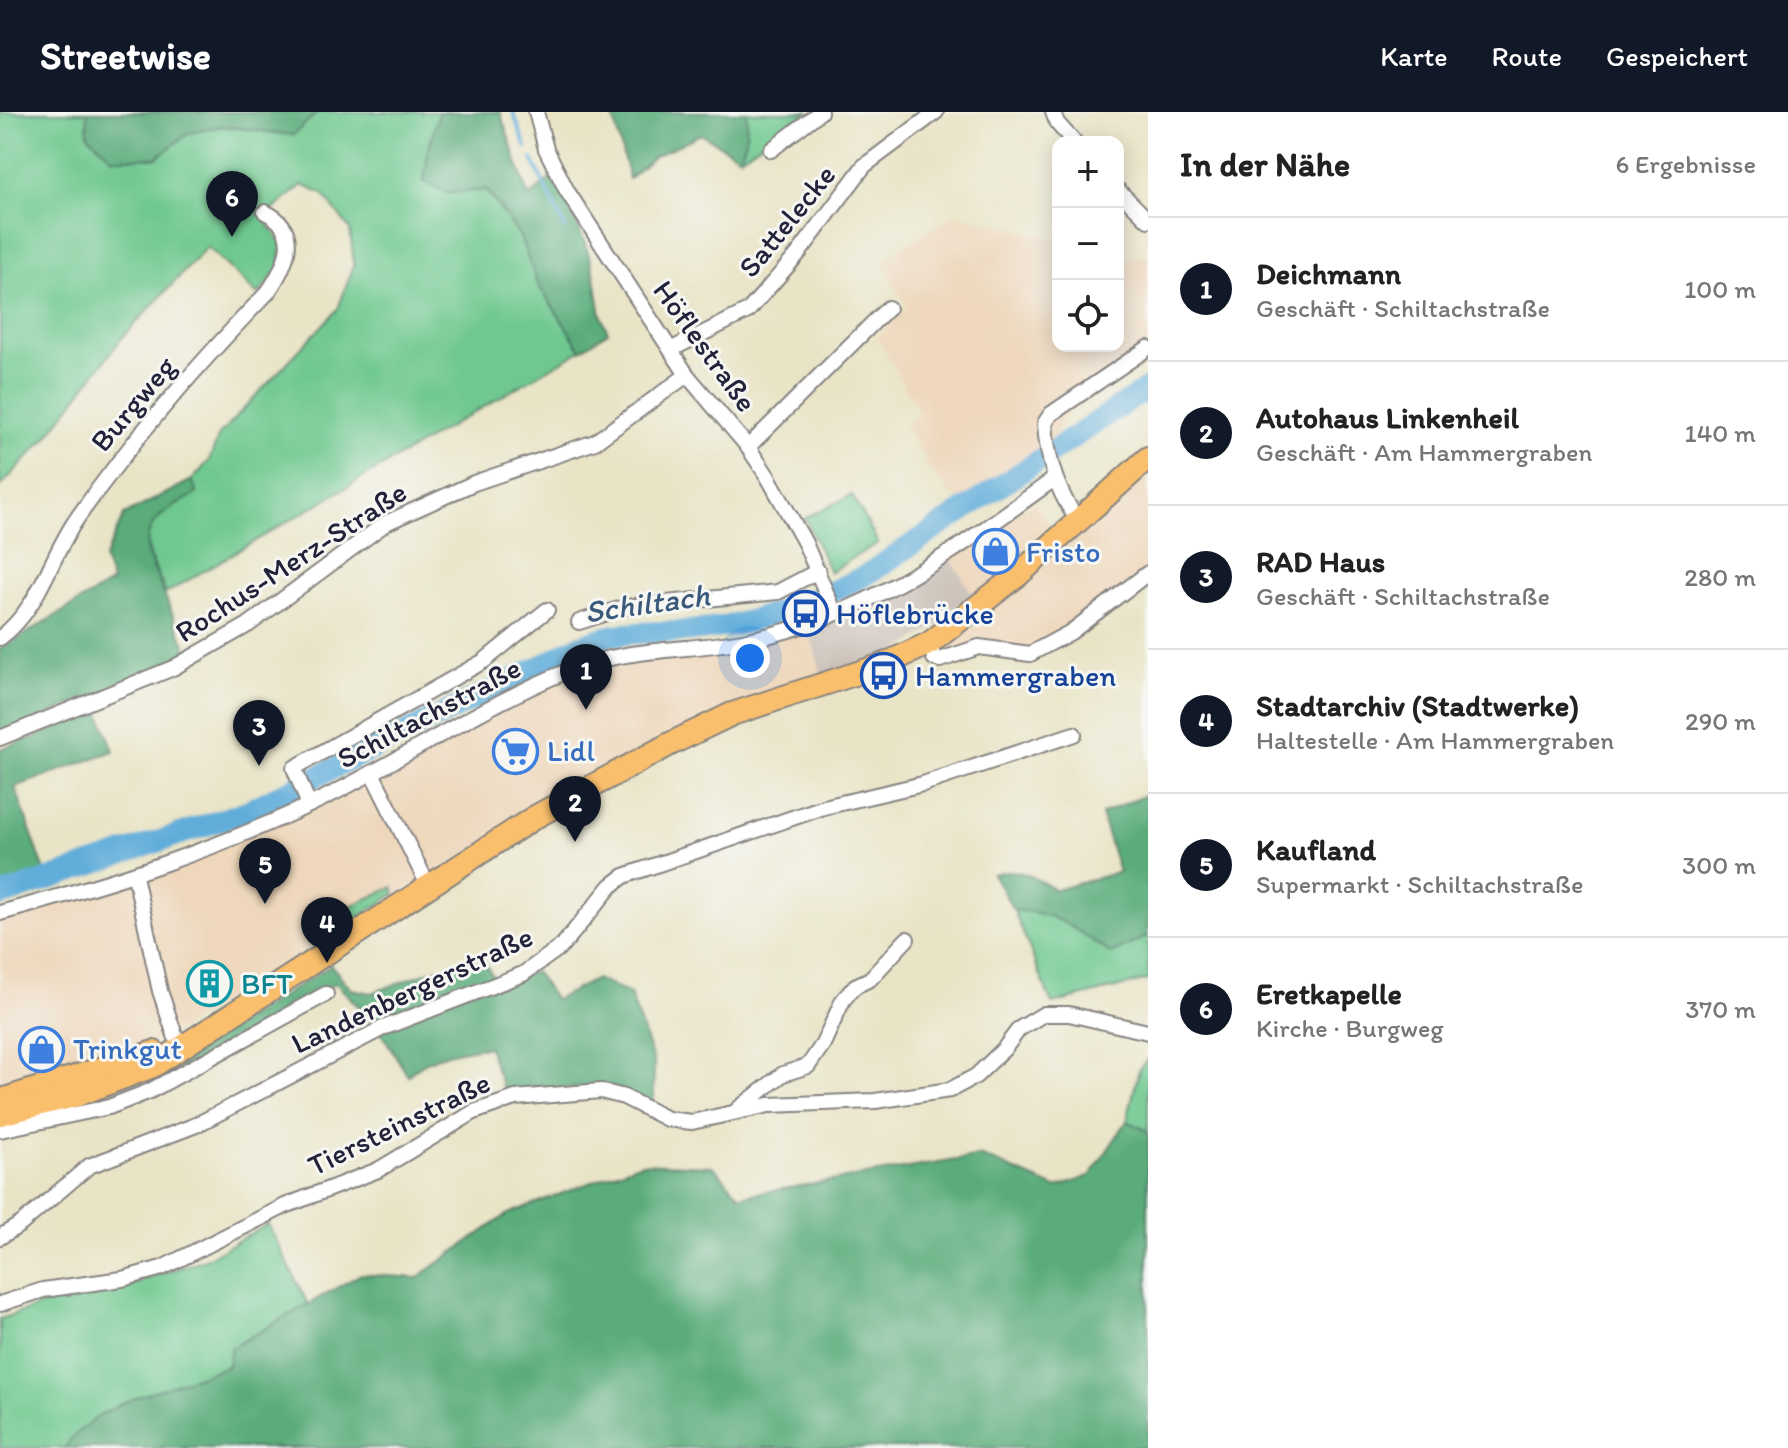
<!DOCTYPE html>
<html lang="de">
<meta charset="utf-8">
<style>
:root{--surface:#fff;--page:#f2f2f2;--text:#222;--muted:#767676;--line:#e0e0e0;--accent:#111827}
body{margin:0;font-family:Itim,sans-serif;background:var(--page);color:var(--text)}
.controls{position:absolute;right:24px;top:24px;display:grid;overflow:hidden;border-radius:16px;box-shadow:0 4px 20px #0003}
.controls button{width:72px;height:72px;display:grid;place-items:center;padding:0;border:0;border-bottom:2px solid var(--line);background:var(--surface);color:var(--text);font:40px sans-serif}
.you{position:absolute;left:750px;top:546px;width:28px;height:28px;margin:-20px;border:6px solid #fff;border-radius:50%;background:#1a73e8;box-shadow:0 0 0 12px #1a73e833}
.badge{display:grid;place-items:center;width:52px;height:52px;border-radius:50%;background:var(--accent);color:#fff;font-size:26px;font-weight:700}
.pin{position:absolute;translate:-50% -66px;filter:drop-shadow(0 2px 4px #0008)}
.pin::after{content:'';position:absolute;top:42px;width:28px;height:24px;background:inherit;clip-path:polygon(0 0,100% 0,50% 100%)}
.list{margin:0;padding:0;list-style:none}
h2{display:flex;justify-content:space-between;align-items:center;height:104px;margin:0;padding:0 32px;font-size:34px}
h2 small{font-size:26px;font-weight:400;color:var(--muted)}
.list li{display:grid;grid-template-columns:52px 1fr auto;gap:24px;align-items:center;box-sizing:border-box;height:144px;padding:0 32px;border-top:2px solid var(--line)}
.list b{display:block;font-size:30px;white-space:nowrap}
.list p{margin:0;font-size:26px;white-space:nowrap;color:var(--muted)}
.list em{font-size:26px;font-style:normal;color:var(--muted)}
.icon{flex:none;width:44px;height:44px;fill:none;stroke:currentColor;stroke-width:2;stroke-linecap:round;stroke-linejoin:round}
.map{position:relative;flex:none;width:1148px;height:1336px;overflow:hidden}
header{display:flex;align-items:center;gap:48px;box-sizing:border-box;height:112px;padding:0 40px;background:var(--accent);color:#fff}
header strong{font-size:38px}
nav{display:flex;gap:44px;margin-inline-start:auto;font-size:28px}
main{display:flex}
aside{flex:1;background:var(--surface)}
.map>svg:first-child{display:block}
.built{fill:#eed7bb}
.industrial{fill:#ccc2b9}
.green{fill:#6ec88f;stroke:#487565;stroke-width:2}
.forest{fill:#5aac7a;stroke:#3e675a;stroke-width:2}
.lines{fill:none;stroke-linecap:round;stroke-linejoin:round}
.stream{stroke:#61adda;stroke-width:4}
.river{stroke:#61adda;stroke-width:22}
.minor-casing{stroke:#868380;stroke-width:18}
.primary-casing{stroke:#868380;stroke-width:26}
.minor{stroke:#fff;stroke-width:14}
.primary{stroke:#f9bf6d;stroke-width:22}
.labels{text-anchor:middle;stroke-width:6;stroke-linejoin:round;paint-order:stroke}
.street-label{font-size:30px;fill:#22223b;stroke:#f6f6f2}
.shop-label{font-size:30px;fill:#366cbe;stroke:#f6f6f2;text-anchor:start}
.transit-label{font-size:30px;fill:#164399;stroke:#f6f6f2;text-anchor:start}
.culture-label{font-size:30px;fill:#0d838f;stroke:#f6f6f2;text-anchor:start}
.water-label{font-size:32px;font-style:italic;fill:#3b5a7b;stroke:#f6f6f2}
</style>
<header>
<strong>Streetwise</strong>
<nav><a>Karte</a><a>Route</a><a>Gespeichert</a></nav>
</header>
<main>
<div class="map">
<svg width="1148" height="1336" viewBox="0 0 1148 1336">
<rect width="100%" height="100%" fill="#f6f6f2"/>
<filter id="ink" filterUnits="userSpaceOnUse"><feTurbulence type="fractalNoise" baseFrequency=".0125" numOctaves="2"/><feDisplacementMap in="SourceGraphic" scale="16" xChannelSelector="R" yChannelSelector="G"/><feConvolveMatrix kernelMatrix="1 2 1 2 8 2 1 2 1" color-interpolation-filters="sRGB"/></filter>
<filter id="wash" filterUnits="userSpaceOnUse"><feTurbulence type="fractalNoise" baseFrequency=".006" numOctaves="4" result="noise"/><feDisplacementMap in="SourceGraphic" scale="32" xChannelSelector="R" yChannelSelector="G"/><feGaussianBlur stdDeviation="1.8" result="paint"/><feColorMatrix in="noise" values="0 0 0 0 0 0 0 0 0 0 0 0 0 0 0 0 0 1.4 0 .05"/><feComposite in="paint" operator="in"/></filter>
<g filter="url(#wash)">
<rect width="100%" height="100%" fill="#e9e4c6"/>
<g class="built">
<path d="M 956,102 L 1058,128 L 1058,234 L 1118,234 L 1118,144 L 1148,145 L 1148,249 L 1063,305 L 1054,332 L 958,390 L 924,352 L 927,349 L 904,312 L 919,301 L 877,225 L 907,195 L 881,149 Z"/>
<path d="M 1148,359 L 1148,457 L 1079,512 L 1029,539 L 942,541 Z"/>
<path d="M 1034,391 L 1054,418 L 977,489 L 949,444 Z"/>
<path d="M 810,521 L 822,564 L 449,750 L 184,915 L 140,938 L 0,982 L 0,807 L 130,774 L 158,763 L 343,682 L 576,564 L 617,550 Z"/>
</g>
<path class="industrial" d="M 949,444 L 977,489 L 894,541 L 822,564 L 810,521 L 878,488 Z"/>
<g class="green">
<path d="M 0,0 L 87,0 L 88,23 L 112,46 L 156,46 L 189,21 L 222,14 L 292,23 L 318,0 L 439,0 L 428,39 L 448,81 L 486,78 L 519,123 L 538,172 L 581,238 L 166,481 C 137,417 137,416 197,381 L 192,368 L 209,349 L 219,323 L 338,197 L 354,153 L 350,118 L 323,82 L 302,73 L 264,106 L 282,132 L 279,156 L 258,183 L 207,135 L 121,227 L 47,325 L 0,375 Z"/>
<path d="M 747,0 L 808,0 L 740,45 L 746,28 Z"/>
<path d="M 852,383 L 878,431 L 830,460 L 805,406 Z"/>
<path d="M 393,775 L 395,782 L 331,823 L 324,806 Z"/>
<path d="M 1037,798 L 1070,813 L 1111,841 L 1148,824 L 1148,868 L 1052,892 L 1014,799 Z"/>
<path d="M 1148,947 L 1148,1019 L 1127,1009 L 1139,957 Z"/>
<path d="M 268,1112 L 308,1192 L 231,1236 L 228,1254 L 105,1300 L 126,1336 L 0,1336 L 0,1207 L 72,1183 L 123,1175 L 205,1147 Z"/>
</g>
<g class="forest">
<path d="M 87,0 L 318,0 L 293,23 L 222,14 L 189,21 L 156,46 L 112,46 L 88,23 Z"/>
<path d="M 439,0 L 500,0 L 529,85 L 554,63 C 571,97 586,128 595,165 C 599,185 598,201 608,220 L 581,238 L 538,172 L 519,123 L 487,78 L 448,81 L 424,70 L 428,39 Z"/>
<path d="M 612,0 L 747,0 L 746,28 L 740,45 L 701,22 L 653,45 L 629,67 Z"/>
<path d="M 192,368 L 197,381 C 171,397 144,405 147,440 L 190,545 L 0,622 L 0,537 L 112,470 L 104,447 L 124,403 Z"/>
<path d="M 98,596 L 114,639 L 15,675 L 47,765 L 0,780 L 0,637 L 38,624 Z"/>
<path d="M 1148,682 L 1148,824 L 1111,842 C 1080,820 1053,797 1014,799 L 993,762 C 1019,754 1034,765 1055,778 L 1119,760 L 1101,702 Z"/>
<path d="M 484,849 L 498,873 L 535,859 L 555,888 L 596,867 L 630,882 L 654,951 L 654,991 L 593,975 L 505,981 L 488,935 C 463,937 425,944 408,964 L 378,915 L 336,871 L 183,960 L 177,951 L 331,853 L 351,877 L 372,881 L 436,857 Z"/>
<path d="M 1127,1009 L 1148,1019 L 1148,1336 L 64,1336 C 99,1288 174,1274 228,1254 L 231,1236 L 361,1162 L 417,1166 L 508,1102 L 641,1051 L 713,1054 L 740,1084 L 980,1044 L 1056,1076 L 1090,1064 Z"/>
</g>
<g class="lines">
<g class="stream">
<path d="M 513,0 L 526,35"/>
<path d="M 532,47 L 565,116"/>
</g>
<path class="river" d="M 0,784 L 247,699 L 551,549 C 617,508 647,527 716,516 C 765,508 822,486 866,463 L 1148,276"/>
</g>
</g>
<g filter="url(#ink)">
<g class="lines">
<defs>
<g id="minor">
<path d="M 536,0 L 546,37 L 567,79 L 687,263 L 748,335 L 768,365 L 805,431 L 834,499"/>
<path d="M 1053,0 L 1057,11 L 1074,30"/>
<path d="M 771,38 L 820,0"/>
<path d="M 1118,78 L 1148,108"/>
<path d="M 672,237 L 748,199 L 798,142 L 864,54 L 936,0"/>
<path d="M 748,335 L 888,196"/>
<path d="M 1078,408 C 1056,379 1047,347 1045,311 L 1051,302 L 1148,236"/>
<path d="M 579,510 L 625,495 L 778,480 L 818,459"/>
<path d="M 0,526 C 41,495 49,446 78,405 C 135,324 199,251 268,180 C 286,154 303,118 265,100"/>
<path d="M 930,531 L 934,546 L 940,548 L 979,535 L 1030,542 L 1071,520 L 1148,461"/>
<path d="M 0,626 L 173,556 L 248,513 L 386,411 L 474,371 L 595,330 L 687,263"/>
<path d="M 372,661 L 428,773"/>
<path d="M 309,693 L 294,656 L 484,549 L 547,498"/>
<path d="M 135,764 L 160,879 L 179,935"/>
<path d="M 0,801 C 112,771 219,737 324,686 C 405,646 487,591 570,558 C 624,536 687,539 743,529 C 866,506 955,439 1054,367"/>
<path d="M 738,997 L 783,962 L 808,954 L 823,932 L 843,888 L 855,874 L 870,867 L 907,827"/>
<path d="M 0,1018 L 109,995 L 150,979 L 326,882"/>
<path d="M 0,1125 L 21,1112 L 89,1054 L 196,1013 L 383,916 L 523,862 L 562,834 L 611,774 L 624,764 L 824,695 L 923,672 L 1074,622"/>
<path d="M 0,1192 L 43,1178 L 122,1167 L 162,1156 L 285,1094 L 378,1058 L 474,1000 L 515,986 L 601,979 L 624,985 L 667,1007 L 692,1010 L 769,993 L 875,989 L 950,978 L 976,964 L 1004,937 L 1019,917 L 1044,902 L 1069,902 L 1148,920"/>
</g>
<g id="primary">
<path d="M 8,986 L 154,940"/>
<path d="M 0,1002 L 77,983 L 153,954 L 535,705 L 672,631 L 732,602 L 885,552 L 930,531 L 1018,463 L 1148,346"/>
</g>
</defs>
<use href="#minor" class="minor-casing"/>
<use href="#primary" class="primary-casing"/>
<use href="#minor" class="minor"/>
<use href="#primary" class="primary"/>
</g>
</g>
<defs>
<symbol id="shop-ring" viewBox="-11 -11 22 22"><circle r="9.5" fill="#f6f6f2" stroke="#3f7fe0" stroke-width="1.5"/><path d="M-5-2.5h2.3a2.7 3.5 0 0 1 5.4 0H5L5.5 6h-11ZM-1.5-2.5h3a1.5 2.3 0 0 0-3 0Z" fill="#3f7fe0"/></symbol>
<symbol id="bus-ring" viewBox="-11 -11 22 22"><circle r="9.5" fill="#f6f6f2" stroke="#1a4fb4" stroke-width="1.5"/><path d="M-5-6H5V4H4V6H2V4H-2V6H-4V4H-5ZM-3.5-4V0h7V-4ZM-3.5 1.2v1.5H-2V1.2ZM2 1.2v1.5H3.5V1.2Z" fill="#1a4fb4"/></symbol>
<symbol id="supermarket-ring" viewBox="-11 -11 22 22"><circle r="9.5" fill="#f6f6f2" stroke="#3f7fe0" stroke-width="1.5"/><path d="M-6-5.5h2.5l.6 2H6L4.5 2H-2.5L-4.4-4H-6ZM-1.5 3.2a1.3 1.3 0 1 0 .1 0ZM3 3.2a1.3 1.3 0 1 0 .1 0Z" fill="#3f7fe0"/></symbol>
<symbol id="building-ring" viewBox="-11 -11 22 22"><circle r="9.5" fill="#f6f6f2" stroke="#0f9aa8" stroke-width="1.5"/><path d="M-4-6H4V6H1V3H-1V6H-4ZM-2.5-4.3h1.7v1.8h-1.7ZM.8-4.3h1.7v1.8H.8ZM-2.5-1h1.7V.8h-1.7ZM.8-1h1.7V.8H.8Z" fill="#0f9aa8"/></symbol>
</defs>
<g fill-rule="evenodd">
<use href="#shop-ring" x="970" y="414" width="51" height="51"/>
<use href="#bus-ring" x="780" y="476" width="51" height="51"/>
<use href="#bus-ring" x="858" y="538" width="51" height="51"/>
<use href="#supermarket-ring" x="490" y="614" width="51" height="51"/>
<use href="#building-ring" x="184" y="846" width="51" height="51"/>
<use href="#shop-ring" x="16" y="912" width="51" height="51"/>
</g>
<g class="labels">
<g class="street-label">
<text transform="translate(787 109) rotate(-51)" y="10">Sattelecke</text>
<text transform="translate(705 234) rotate(54)" y="10">Höflestraße</text>
<text transform="translate(133 292) rotate(-50)" y="10">Burgweg</text>
<text transform="translate(291 450) rotate(-33)" y="10">Rochus-Merz-Straße</text>
<text transform="translate(429 601) rotate(-28)" y="10">Schiltachstraße</text>
<text transform="translate(412 878) rotate(-25)" y="10">Landenbergerstraße</text>
<text transform="translate(399 1012) rotate(-26)" y="10">Tiersteinstraße</text>
</g>
<g class="shop-label">
<text x="1026" y="450">Fristo</text>
<text x="547" y="649">Lidl</text>
<text x="73" y="947">Trinkgut</text>
</g>
<g class="transit-label">
<text x="836" y="512">Höflebrücke</text>
<text x="915" y="574">Hammergraben</text>
</g>
<g class="culture-label">
<text x="241" y="882">BFT</text>
</g>
<g class="water-label">
<text transform="translate(647 491) rotate(-8)" y="11">Schiltach</text>
</g>
</g>
</svg>
<div class="controls">
<button>+</button>
<button>−</button>
<button><svg class="icon" aria-label="locate" viewBox="0 0 24 24"><circle cx="12" cy="12" r="6"/><path d="M12 2v4M12 18v4M2 12h4M18 12h4"/></svg></button>
</div>
<div class="you"></div>
<div class="pin badge" style="left:586px;top:598px">1</div>
<div class="pin badge" style="left:575px;top:730px">2</div>
<div class="pin badge" style="left:259px;top:654px">3</div>
<div class="pin badge" style="left:327px;top:851px">4</div>
<div class="pin badge" style="left:265px;top:792px">5</div>
<div class="pin badge" style="left:232px;top:125px">6</div>
</div>
<aside>
<h2>In der Nähe<small>6 Ergebnisse</small></h2>
<ul class="list">
<li><span class="badge">1</span><div><b>Deichmann</b><p>Geschäft · Schiltachstraße</p></div><em>100 m</em></li>
<li><span class="badge">2</span><div><b>Autohaus Linkenheil</b><p>Geschäft · Am Hammergraben</p></div><em>140 m</em></li>
<li><span class="badge">3</span><div><b>RAD Haus</b><p>Geschäft · Schiltachstraße</p></div><em>280 m</em></li>
<li><span class="badge">4</span><div><b>Stadtarchiv (Stadtwerke)</b><p>Haltestelle · Am Hammergraben</p></div><em>290 m</em></li>
<li><span class="badge">5</span><div><b>Kaufland</b><p>Supermarkt · Schiltachstraße</p></div><em>300 m</em></li>
<li><span class="badge">6</span><div><b>Eretkapelle</b><p>Kirche · Burgweg</p></div><em>370 m</em></li>
</ul>
</aside>
</main>
